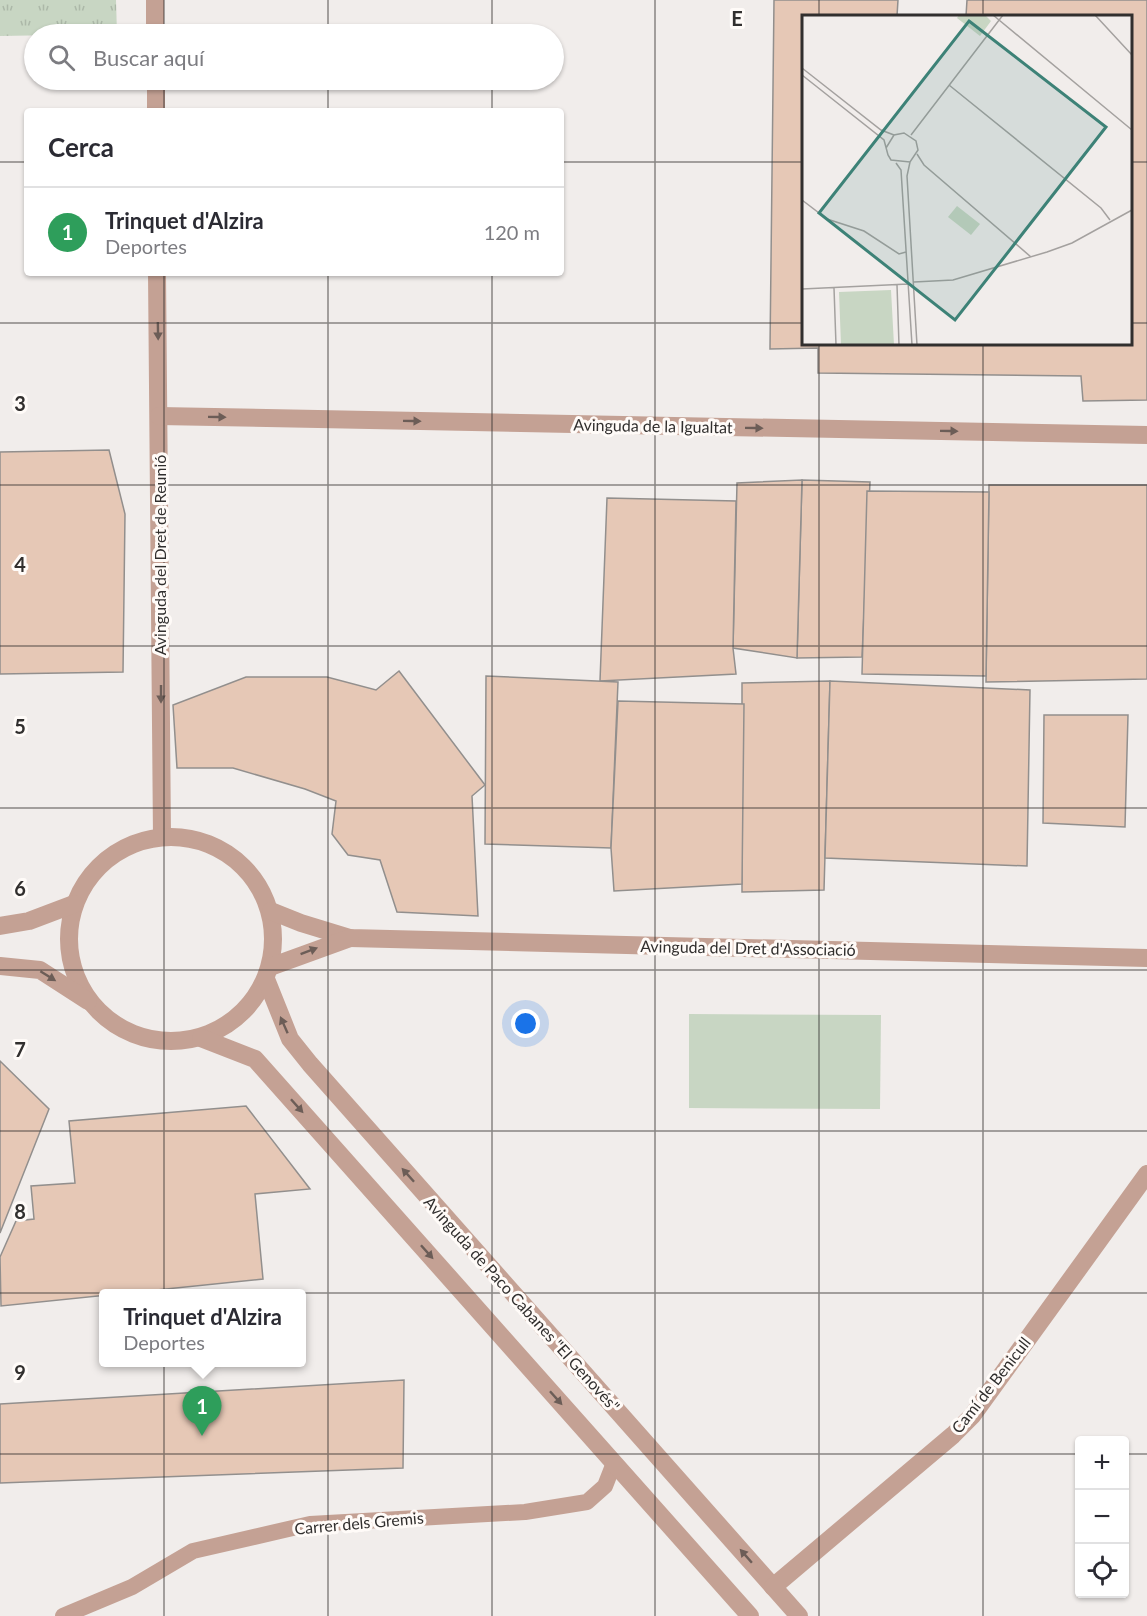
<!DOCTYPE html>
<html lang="es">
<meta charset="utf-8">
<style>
:root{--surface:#fff;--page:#f7f7f7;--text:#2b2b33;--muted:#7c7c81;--line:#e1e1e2;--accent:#3d8277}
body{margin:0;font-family:Lato,sans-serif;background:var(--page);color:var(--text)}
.controls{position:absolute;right:18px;bottom:18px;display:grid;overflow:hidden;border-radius:6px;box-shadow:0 2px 4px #0004}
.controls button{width:54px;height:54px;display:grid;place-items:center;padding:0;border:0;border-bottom:2px solid var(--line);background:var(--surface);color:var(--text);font:30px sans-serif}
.you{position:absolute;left:526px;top:1024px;width:21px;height:21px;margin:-15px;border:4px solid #fff;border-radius:50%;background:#1a73e8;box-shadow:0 0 0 9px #1a73e833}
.badge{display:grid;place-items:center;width:39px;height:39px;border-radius:50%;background:var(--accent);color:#fff;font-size:20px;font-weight:700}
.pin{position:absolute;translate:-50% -50px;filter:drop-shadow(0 2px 3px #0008)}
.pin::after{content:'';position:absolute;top:32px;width:21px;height:18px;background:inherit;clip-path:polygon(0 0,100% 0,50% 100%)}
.popup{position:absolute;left:99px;top:1289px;width:207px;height:78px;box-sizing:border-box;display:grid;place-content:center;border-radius:6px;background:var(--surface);filter:drop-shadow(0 2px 4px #0005);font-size:20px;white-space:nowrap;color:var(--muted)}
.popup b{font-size:22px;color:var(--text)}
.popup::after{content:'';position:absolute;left:50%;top:100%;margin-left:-12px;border:12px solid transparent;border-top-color:var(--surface)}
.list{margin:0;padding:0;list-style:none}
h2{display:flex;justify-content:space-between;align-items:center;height:78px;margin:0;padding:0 24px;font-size:26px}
h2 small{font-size:20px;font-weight:400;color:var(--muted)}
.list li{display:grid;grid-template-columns:39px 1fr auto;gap:18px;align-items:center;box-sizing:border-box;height:90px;padding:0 24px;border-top:2px solid var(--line)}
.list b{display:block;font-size:22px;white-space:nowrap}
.list p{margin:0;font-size:20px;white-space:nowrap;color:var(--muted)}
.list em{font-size:20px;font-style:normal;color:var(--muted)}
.icon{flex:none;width:33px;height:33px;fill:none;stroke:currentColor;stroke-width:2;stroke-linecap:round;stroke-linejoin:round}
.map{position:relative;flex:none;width:1147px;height:1616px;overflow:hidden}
.search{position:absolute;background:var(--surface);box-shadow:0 2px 4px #0004;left:24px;top:24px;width:540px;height:66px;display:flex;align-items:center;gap:15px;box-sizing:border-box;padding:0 21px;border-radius:33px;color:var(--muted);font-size:22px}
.panel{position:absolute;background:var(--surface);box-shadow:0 2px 4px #0004;left:24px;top:108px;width:540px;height:168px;border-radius:6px}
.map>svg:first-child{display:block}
.grass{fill:url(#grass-tufts)}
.pitch{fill:#c8d6c3}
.building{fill:#e6c8b6;stroke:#928f8d;stroke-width:1.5}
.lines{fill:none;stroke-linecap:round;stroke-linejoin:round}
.lane{stroke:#c4a194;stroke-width:16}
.street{stroke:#c4a194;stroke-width:18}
.oneway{fill:#6c5d57}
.grid{fill:none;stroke:#312f2e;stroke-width:1.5;stroke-opacity:0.55}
.labels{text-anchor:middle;stroke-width:6;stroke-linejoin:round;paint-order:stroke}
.street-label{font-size:16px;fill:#312f2e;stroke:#fffbf8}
.inset-road{fill:none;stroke:#a4a19f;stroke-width:1.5}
.view{fill:#3d8277;fill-opacity:0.15;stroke:#3d8277;stroke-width:3}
.inset-edge{fill:none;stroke:#312f2e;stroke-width:3}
.grid-label{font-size:20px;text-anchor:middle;font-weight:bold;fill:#312f2e;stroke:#fffbf8;stroke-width:6;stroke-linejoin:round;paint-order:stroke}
</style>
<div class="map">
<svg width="1147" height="1616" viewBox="0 0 1147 1616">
<defs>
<pattern id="grass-tufts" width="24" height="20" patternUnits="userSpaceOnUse" patternTransform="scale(1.5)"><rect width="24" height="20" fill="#c8d6c3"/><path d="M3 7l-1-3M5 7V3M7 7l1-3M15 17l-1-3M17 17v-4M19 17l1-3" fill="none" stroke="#acb8a8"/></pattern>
</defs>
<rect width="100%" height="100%" fill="#f1edeb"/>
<path class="grass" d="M 0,0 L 116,0 L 117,34 L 0,36 Z"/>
<path class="pitch" d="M 689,1014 L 881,1015 L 880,1109 L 689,1108 Z"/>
<g class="building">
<path d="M 774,0 L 898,0 L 897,16 L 804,16 L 804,344 L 1130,344 L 1130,16 L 966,16 L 967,0 L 1147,0 L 1147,400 L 1083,401 L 1081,376 L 818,373 L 818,348 L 770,349 Z"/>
<path d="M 109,450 L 125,514 L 123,672 L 0,674 L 0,452 Z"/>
<path d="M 802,480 L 870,482 L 862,657 L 797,658 Z"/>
<path d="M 802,480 L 797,658 L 733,648 L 737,483 Z"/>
<path d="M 989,485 L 1147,485 L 1147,679 L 986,682 Z"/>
<path d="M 867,491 L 989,492 L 986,676 L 862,674 Z"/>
<path d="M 607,498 L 736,501 L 733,648 L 736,674 L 600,681 Z"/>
<path d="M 399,671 L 485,785 L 472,796 L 478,916 L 397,912 L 380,860 L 348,855 L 332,834 L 336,801 L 305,789 L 233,768 L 177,768 L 173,705 L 246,677 L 327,677 L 376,690 Z"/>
<path d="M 486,676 L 618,682 L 611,848 L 485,844 Z"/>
<path d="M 830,681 L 824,890 L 742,892 L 742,683 Z"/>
<path d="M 830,681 L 1030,690 L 1027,866 L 825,858 Z"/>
<path d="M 618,701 L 744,704 L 742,884 L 614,891 L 611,848 Z"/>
<path d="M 1044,715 L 1128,715 L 1125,827 L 1043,823 Z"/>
<path d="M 0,1061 L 49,1109 L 0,1233 Z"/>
<path d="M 246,1106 L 310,1189 L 255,1194 L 263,1279 L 1,1306 L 0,1257 L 16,1221 L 34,1219 L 31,1186 L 75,1183 L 69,1121 Z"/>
<path d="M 404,1380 L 403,1468 L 0,1483 L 0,1404 Z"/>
</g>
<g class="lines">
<path class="lane" d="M 63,1616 L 132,1587 L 193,1551 L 310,1524 L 525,1512 L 587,1502 L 605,1486 L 614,1463"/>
<g class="street">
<path d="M 155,0 L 155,34"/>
<path d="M 156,80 L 156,111"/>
<path d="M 157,273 L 162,837"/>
<path d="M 159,416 L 1147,435"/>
<circle cx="171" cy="939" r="102"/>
<path d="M 271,911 L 301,923 L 350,938 L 1147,958"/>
<path d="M 0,926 L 29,921 L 74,904"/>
<path d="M 0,966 L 40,970 L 88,1001"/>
<path d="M 270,967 L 350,938"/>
<path d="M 266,979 L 290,1039 L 310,1064 L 799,1616"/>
<path d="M 201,1038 L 255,1059 L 750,1616"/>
<path d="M 773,1587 L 953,1435 L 972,1416 L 1147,1174"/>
</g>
</g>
<defs><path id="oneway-solid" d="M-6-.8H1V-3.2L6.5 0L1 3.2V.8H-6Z" transform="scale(1.5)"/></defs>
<g class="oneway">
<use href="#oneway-solid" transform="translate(158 331) rotate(89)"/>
<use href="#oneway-solid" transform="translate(217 417) rotate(1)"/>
<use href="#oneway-solid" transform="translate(412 421) rotate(1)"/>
<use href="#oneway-solid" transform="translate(754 428) rotate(1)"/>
<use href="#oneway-solid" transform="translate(949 431) rotate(1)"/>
<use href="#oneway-solid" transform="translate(161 694) rotate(90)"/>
<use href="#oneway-solid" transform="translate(309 951) rotate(-21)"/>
<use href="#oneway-solid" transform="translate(48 976) rotate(32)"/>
<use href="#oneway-solid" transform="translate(284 1025) rotate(-114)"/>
<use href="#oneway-solid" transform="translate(297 1106) rotate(48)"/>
<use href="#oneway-solid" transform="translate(408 1175) rotate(-132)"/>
<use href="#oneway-solid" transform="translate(427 1252) rotate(48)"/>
<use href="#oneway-solid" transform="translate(556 1398) rotate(48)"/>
<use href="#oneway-solid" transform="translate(746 1556) rotate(-131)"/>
</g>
<path class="grid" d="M 164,0 L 164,34M 328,0 L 328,34M 492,0 L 492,34M 655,0 L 655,1616M 819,0 L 819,16M 983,0 L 983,16M 164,80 L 164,111M 328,80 L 328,111M 492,80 L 492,111M 0,162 L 27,162M 561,162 L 804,162M 1130,162 L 1147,162M 164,273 L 164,1616M 328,273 L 328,1616M 492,273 L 492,1616M 0,323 L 804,323M 1130,323 L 1147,323M 819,344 L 819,1616M 983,344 L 983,1616M 0,485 L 1147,485M 0,646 L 1147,646M 0,808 L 1147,808M 0,970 L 1147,970M 0,1131 L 1147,1131M 0,1293 L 1147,1293M 0,1454 L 1080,1454M 1124,1454 L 1147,1454"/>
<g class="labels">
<g class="street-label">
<text transform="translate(653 426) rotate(1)" y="6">Avinguda de la Igualtat</text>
<text transform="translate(160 555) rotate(-90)" y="6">Avinguda del Dret de Reunió</text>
<text transform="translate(748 948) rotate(1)" y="6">Avinguda del Dret d'Associació</text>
<text transform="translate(522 1304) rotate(48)" y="6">Avinguda de Paco Cabanes "El Genovés"</text>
<text transform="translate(991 1385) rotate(-52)" y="6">Camí de Benicull</text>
<text transform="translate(359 1523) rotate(-5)" y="6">Carrer dels Gremis</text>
</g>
</g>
<g transform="translate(802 15)">
<rect width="330" height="330" fill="#f1edeb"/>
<path d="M 157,0 L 183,0 L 189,6 L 178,21 L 155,3 ZM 89,275 L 92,330 L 39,330 L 37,277 Z" fill="#c8d6c3"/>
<path d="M 155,191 L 178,209 L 169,220 L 146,202 Z" fill="#c8d6c3"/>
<path class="inset-road" d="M 191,0 L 330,115M 293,0 L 330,40M 0,53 L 79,115 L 92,120M 0,60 L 82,125 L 86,140 L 89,145 L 108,147 L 116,135 L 114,126 L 102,118 L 92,120 L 84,133M 147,70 L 299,193 L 308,205M 109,120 L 201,0M 115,139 L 122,150 L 229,242M 108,147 L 105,161 L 115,330M 94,148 L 99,155 L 110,330M 0,185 L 25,204 L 62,216 L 97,239 L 104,237M 112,267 L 151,265 L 245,237 L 270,228 L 330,195M 95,270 L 97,330M 32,273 L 34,330M 0,274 L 106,269"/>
<path class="view" d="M 167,6 L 304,112 L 153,305 L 17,198 Z"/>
<rect width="330" height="330" class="inset-edge"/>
</g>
<g class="grid-label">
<text x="737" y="26">E</text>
<text x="20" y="411">3</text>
<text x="20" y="572">4</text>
<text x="20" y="734">5</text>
<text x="20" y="896">6</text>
<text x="20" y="1057">7</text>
<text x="20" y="1219">8</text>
<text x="20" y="1380">9</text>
</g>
</svg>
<div class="controls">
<button>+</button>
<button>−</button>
<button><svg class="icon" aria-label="locate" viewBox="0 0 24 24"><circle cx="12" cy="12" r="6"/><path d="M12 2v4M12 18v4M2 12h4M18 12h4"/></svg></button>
</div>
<div class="you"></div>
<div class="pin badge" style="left:202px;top:1436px;background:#2e9e5b">1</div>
<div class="popup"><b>Trinquet d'Alzira</b>Deportes</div>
<div class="search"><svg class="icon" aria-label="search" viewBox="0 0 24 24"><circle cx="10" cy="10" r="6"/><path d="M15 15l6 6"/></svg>Buscar aquí</div>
<section class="panel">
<h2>Cerca<small></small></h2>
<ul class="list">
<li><span class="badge" style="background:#2e9e5b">1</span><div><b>Trinquet d'Alzira</b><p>Deportes</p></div><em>120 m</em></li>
</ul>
</section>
</div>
